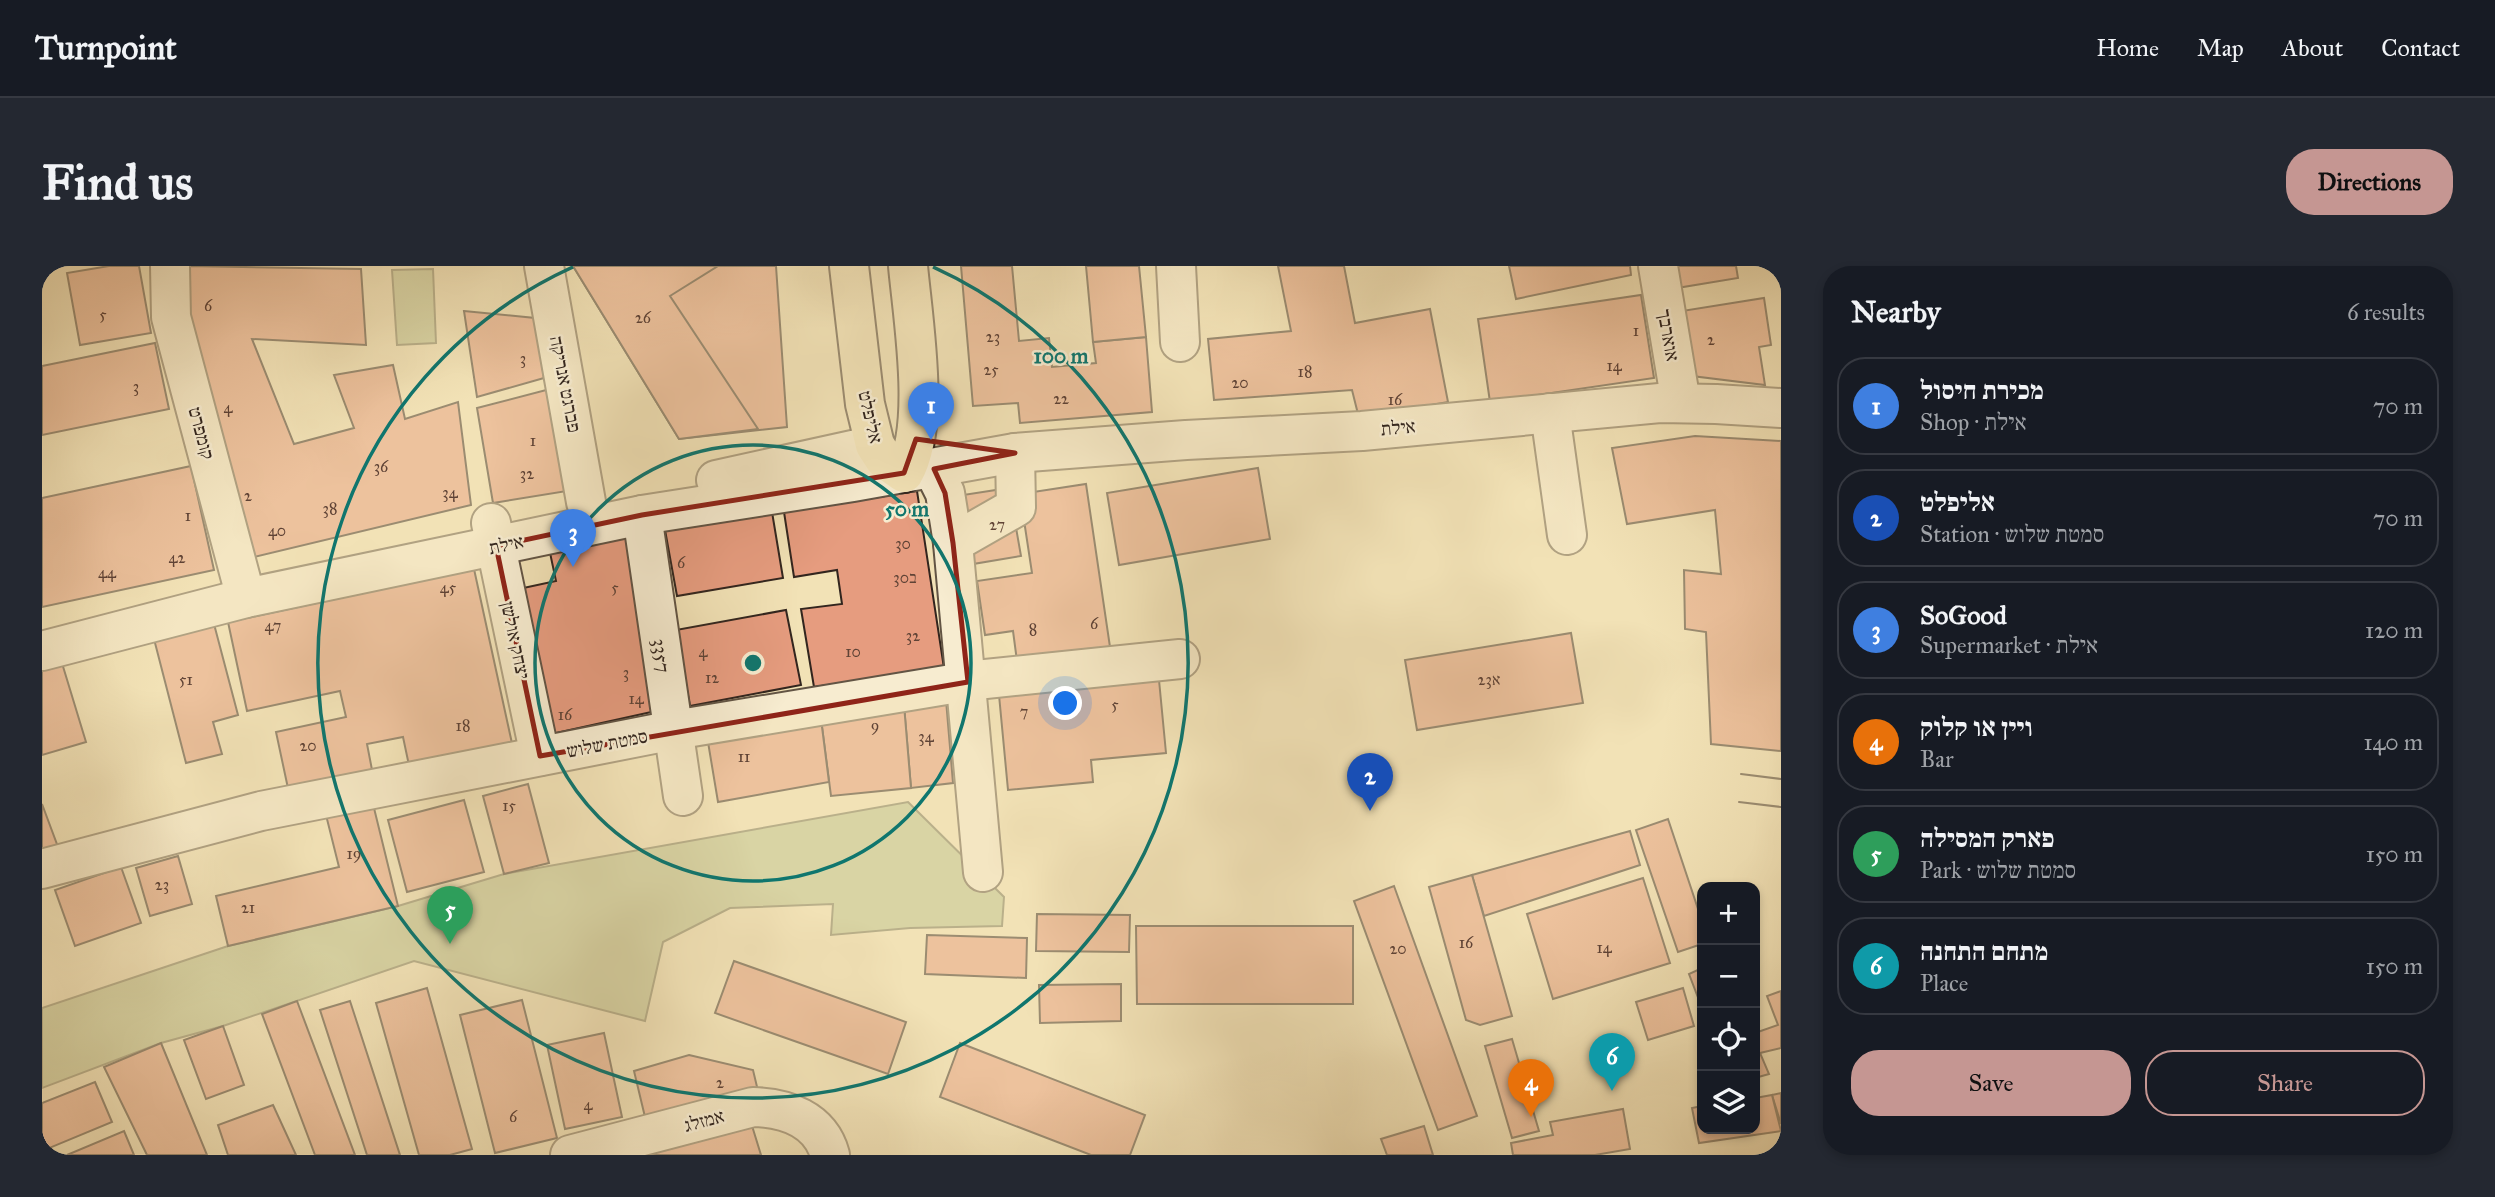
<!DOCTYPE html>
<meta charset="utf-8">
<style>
:root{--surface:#171b24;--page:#242831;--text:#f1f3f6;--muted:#9ea1a6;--line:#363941;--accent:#c59692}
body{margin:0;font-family:"IM FELL Great Primer","Frank Ruhl Libre",serif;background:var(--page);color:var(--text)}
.controls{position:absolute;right:21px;bottom:21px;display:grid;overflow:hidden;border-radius:14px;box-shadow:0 4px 10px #0003}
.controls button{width:63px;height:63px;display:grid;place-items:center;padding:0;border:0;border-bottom:2px solid var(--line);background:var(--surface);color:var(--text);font:35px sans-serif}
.you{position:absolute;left:1024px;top:438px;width:24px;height:24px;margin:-18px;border:5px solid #fff;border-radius:50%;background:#1a73e8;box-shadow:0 0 0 10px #1a73e833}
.badge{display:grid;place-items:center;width:46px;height:46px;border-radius:50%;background:var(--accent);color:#fff;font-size:23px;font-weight:700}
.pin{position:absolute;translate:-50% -58px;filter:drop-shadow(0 2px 4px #0008)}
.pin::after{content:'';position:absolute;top:37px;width:24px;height:21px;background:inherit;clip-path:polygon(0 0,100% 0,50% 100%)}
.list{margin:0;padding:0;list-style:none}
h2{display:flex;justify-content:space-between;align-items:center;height:91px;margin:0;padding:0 28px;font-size:30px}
h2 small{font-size:23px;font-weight:400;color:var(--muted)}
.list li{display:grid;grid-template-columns:46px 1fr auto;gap:21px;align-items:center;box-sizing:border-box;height:98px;margin:0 14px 14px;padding:0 14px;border:2px solid var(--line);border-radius:28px}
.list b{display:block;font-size:26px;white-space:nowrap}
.list p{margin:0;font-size:23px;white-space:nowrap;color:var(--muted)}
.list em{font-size:23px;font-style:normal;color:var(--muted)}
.actions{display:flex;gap:14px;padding:21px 28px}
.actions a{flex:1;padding:16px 0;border:2px solid var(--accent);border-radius:28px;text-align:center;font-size:24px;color:var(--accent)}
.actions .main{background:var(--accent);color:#111}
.icon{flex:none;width:38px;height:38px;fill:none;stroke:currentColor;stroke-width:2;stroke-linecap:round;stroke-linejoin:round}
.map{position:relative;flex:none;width:1739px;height:889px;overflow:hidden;border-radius:28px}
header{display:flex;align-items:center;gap:42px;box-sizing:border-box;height:98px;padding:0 35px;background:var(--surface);border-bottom:2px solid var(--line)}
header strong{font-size:33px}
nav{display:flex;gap:38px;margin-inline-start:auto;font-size:24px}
.intro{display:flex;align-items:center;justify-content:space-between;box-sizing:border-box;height:168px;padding:0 42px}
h1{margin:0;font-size:49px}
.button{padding:18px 32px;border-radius:28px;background:var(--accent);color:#111;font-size:24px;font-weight:700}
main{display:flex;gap:42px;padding:0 42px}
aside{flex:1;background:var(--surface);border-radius:28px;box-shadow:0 4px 10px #0003}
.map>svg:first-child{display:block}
.green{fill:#bac38e;stroke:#767456;stroke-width:2}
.building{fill:#e69c7f;stroke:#32251e;stroke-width:2}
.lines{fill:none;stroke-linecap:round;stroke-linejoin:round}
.minor-casing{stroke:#625444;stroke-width:42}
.major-casing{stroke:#32251e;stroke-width:42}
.minor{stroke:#f7ecd0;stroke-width:38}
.major{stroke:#f2e2b6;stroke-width:38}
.tram{stroke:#32251e;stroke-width:2}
.marked{fill:none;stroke:#8f2418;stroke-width:5;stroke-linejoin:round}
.ring{fill:none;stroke:#0f766e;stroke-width:3.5}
.labels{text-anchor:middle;stroke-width:5;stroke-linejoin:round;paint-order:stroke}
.number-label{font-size:16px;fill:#5f4336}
.street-label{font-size:19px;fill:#32251e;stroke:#f7ecd0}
.centre{fill:#0f766e;stroke:#f7ecd0;stroke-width:3.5}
.ring-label{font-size:21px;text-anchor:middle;font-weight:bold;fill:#0f766e;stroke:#f7ecd0;stroke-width:5;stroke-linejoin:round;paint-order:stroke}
</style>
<header>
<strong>Turnpoint</strong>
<nav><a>Home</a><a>Map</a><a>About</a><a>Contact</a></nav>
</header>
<div class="intro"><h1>Find us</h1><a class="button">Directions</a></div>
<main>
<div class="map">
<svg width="1739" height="889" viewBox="0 0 1739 889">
<rect width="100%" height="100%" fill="#f2e2b6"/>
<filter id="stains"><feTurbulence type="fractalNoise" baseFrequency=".00286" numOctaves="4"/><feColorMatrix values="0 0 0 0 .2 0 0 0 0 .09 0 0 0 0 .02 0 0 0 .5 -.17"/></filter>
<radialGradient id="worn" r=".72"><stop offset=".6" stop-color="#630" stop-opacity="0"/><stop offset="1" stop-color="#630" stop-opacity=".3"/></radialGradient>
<g class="green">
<path d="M 391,3 L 394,77 L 355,79 L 350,4 Z"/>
<path d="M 866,536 L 962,631 L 960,660 L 868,662 L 789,669 L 791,638 L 688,642 L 621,676 L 603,755 L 372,695 L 181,760 L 119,777 L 0,822 L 0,742 L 186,680 L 356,640 L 462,608 Z"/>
</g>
<g class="building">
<path d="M 67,0 L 97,0 L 109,67 L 38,79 L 25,7 Z"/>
<path d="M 146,0 L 319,3 L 324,79 L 210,73 L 252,178 L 312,162 L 292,109 L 351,99 L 363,153 L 416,136 L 429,239 L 212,291 L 142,51 Z"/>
<path d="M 531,0 L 734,0 L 745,161 L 637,173 Z"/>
<path d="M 531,0 L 676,0 L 628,30 L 716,163 L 637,173 Z"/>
<path d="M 919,0 L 970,0 L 977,75 L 1007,72 L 1010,101 L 1054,97 L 1051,76 L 1104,71 L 1110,146 L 978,157 L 976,137 L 931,140 Z"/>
<path d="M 1044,0 L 1097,0 L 1104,71 L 1051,76 Z"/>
<path d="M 1236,0 L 1302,0 L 1313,57 L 1388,43 L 1406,136 L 1317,152 L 1310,124 L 1172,134 L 1166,73 L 1249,65 Z"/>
<path d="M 1467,0 L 1588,0 L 1589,9 L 1474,33 Z"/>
<path d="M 1632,0 L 1694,0 L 1696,12 L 1635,22 Z"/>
<path d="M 1599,29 L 1612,112 L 1448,136 L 1436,53 Z"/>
<path d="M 1722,32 L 1729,79 L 1717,81 L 1723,119 L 1650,110 L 1640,45 Z"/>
<path d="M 422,45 L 493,52 L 502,112 L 435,131 Z"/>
<path d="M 113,77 L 127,143 L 0,169 L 0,100 Z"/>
<path d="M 508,123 L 525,225 L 451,237 L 435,142 Z"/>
<path d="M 1653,170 L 1739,175 L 1739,485 L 1669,478 L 1664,366 L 1643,363 L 1642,304 L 1679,308 L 1673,244 L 1585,258 L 1570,182 Z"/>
<path d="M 149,200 L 172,304 L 0,341 L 0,232 Z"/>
<path d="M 1216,202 L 1228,273 L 1077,299 L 1065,227 Z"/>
<path d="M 1044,218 L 1068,381 L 975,395 L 971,365 L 943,369 L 935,315 L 990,307 L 978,228 Z"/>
<path d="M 967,222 L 979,290 L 931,298 L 921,229 Z"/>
<path d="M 875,225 L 902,402 L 772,421 L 759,343 L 800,338 L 795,304 L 752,311 L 742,246 Z"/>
<path d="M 730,246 L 741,312 L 635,330 L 623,264 Z"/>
<path d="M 583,265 L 623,443 L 505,469 L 472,324 L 514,315 L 507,282 Z"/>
<path d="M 432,303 L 471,482 L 368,504 L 361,471 L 325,478 L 331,509 L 247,527 L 234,466 L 304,451 L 298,425 L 205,445 L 186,356 Z"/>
<path d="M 744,344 L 759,419 L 648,440 L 634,364 Z"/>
<path d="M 172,358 L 196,449 L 171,456 L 180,488 L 144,497 L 112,373 Z"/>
<path d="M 1529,367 L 1541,437 L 1375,464 L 1363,394 Z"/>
<path d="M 16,384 L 44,476 L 0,489 L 0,389 Z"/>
<path d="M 1117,414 L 1124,487 L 1049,494 L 1051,516 L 966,524 L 957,429 Z"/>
<path d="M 904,434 L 911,517 L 869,522 L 862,439 Z"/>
<path d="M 862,439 L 869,522 L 789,530 L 779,453 Z"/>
<path d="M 779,453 L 787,516 L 676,536 L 666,476 Z"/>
<path d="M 486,518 L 507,597 L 462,608 L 441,530 Z"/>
<path d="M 422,534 L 442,606 L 365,626 L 346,554 Z"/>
<path d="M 0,538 L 16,581 L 0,587 Z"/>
<path d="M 331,538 L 356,640 L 186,680 L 174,630 L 297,601 L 284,549 Z"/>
<path d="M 1626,553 L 1660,655 L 1660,678 L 1636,686 L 1594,564 Z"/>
<path d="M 1588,565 L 1598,599 L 1442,650 L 1430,609 Z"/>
<path d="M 136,590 L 150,638 L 108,650 L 94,602 Z"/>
<path d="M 79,601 L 99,657 L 33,680 L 13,624 Z"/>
<path d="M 1430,609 L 1470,750 L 1438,759 L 1424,754 L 1387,621 Z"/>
<path d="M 1601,612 L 1628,697 L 1511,733 L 1485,648 Z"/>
<path d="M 1352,620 L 1435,850 L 1396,864 L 1312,635 Z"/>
<path d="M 995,648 L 1088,649 L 1087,686 L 994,685 Z"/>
<path d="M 1094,660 L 1311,660 L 1311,738 L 1095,738 Z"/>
<path d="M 885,669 L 985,672 L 984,712 L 883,708 Z"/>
<path d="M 692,695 L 864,756 L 846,808 L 673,747 Z"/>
<path d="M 1660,702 L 1660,742 L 1647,708 Z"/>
<path d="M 1079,718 L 1079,755 L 998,757 L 997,719 Z"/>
<path d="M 385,722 L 430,883 L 408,889 L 377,889 L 334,737 Z"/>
<path d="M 1641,722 L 1652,760 L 1606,774 L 1594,736 Z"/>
<path d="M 1739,725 L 1739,782 L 1718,787 L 1727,808 L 1713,812 L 1713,767 L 1736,759 L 1725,730 Z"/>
<path d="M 480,734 L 515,872 L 453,887 L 418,749 Z"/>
<path d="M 255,735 L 313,889 L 273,889 L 220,748 Z"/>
<path d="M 308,735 L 358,889 L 325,889 L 278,744 Z"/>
<path d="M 181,760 L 202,819 L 164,833 L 142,774 Z"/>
<path d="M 562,767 L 580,851 L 523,863 L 505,779 Z"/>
<path d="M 1470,773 L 1497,865 L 1470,872 L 1443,780 Z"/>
<path d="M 119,777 L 165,889 L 105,889 L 62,801 Z"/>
<path d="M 918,777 L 1103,849 L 1088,889 L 1049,889 L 898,831 Z"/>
<path d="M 647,789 L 711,804 L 716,825 L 603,851 L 592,805 Z"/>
<path d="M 53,816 L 70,856 L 0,885 L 0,837 Z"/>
<path d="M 1739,827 L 1739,858 L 1730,829 Z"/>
<path d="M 1730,829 L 1739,865 L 1657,877 L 1650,842 L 1660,840 L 1660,863 L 1713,863 L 1713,832 Z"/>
<path d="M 231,839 L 254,889 L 186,889 L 176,859 Z"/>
<path d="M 1581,843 L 1588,883 L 1553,889 L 1471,889 L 1469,877 L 1511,869 L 1508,856 Z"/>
<path d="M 707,850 L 719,889 L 577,889 Z"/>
<path d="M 1382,860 L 1391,889 L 1345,889 L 1339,873 Z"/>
<path d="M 82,865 L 92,889 L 25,889 Z"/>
</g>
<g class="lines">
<defs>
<g id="minor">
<path d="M 128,0 L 129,51 L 204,332"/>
<path d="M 502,0 L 544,236"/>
<path d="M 1134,0 L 1138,76"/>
<path d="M 1616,0 L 1639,137"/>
<path d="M 1508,147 L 1525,269"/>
<path d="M 891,203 L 903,227 L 911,277 L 941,606"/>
<path d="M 674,214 L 833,179"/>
<path id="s1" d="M 600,249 L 641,530"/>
<path d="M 449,257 L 498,490"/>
<path d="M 911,277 L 974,241 L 973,187"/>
<path d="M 0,385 L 204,332 L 600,249 L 811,216 L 973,187 L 1144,174 L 1320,165 L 1618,137 L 1674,138 L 1739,142"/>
<path d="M 0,603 L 219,545 L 632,464 L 934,414 L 1138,393"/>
<path d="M 528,889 L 711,841 C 744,842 778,853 788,889"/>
</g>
<path id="major" d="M 807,0 L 823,138 L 833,179 L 842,193 L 862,207 C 889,161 871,54 866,0"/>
</defs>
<use href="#minor" class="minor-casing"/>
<use href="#major" class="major-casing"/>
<use href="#minor" class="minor"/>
<use href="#major" class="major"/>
<g class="tram">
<path d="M 1699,508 L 1739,513"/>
<path d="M 1697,536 L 1739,541"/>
</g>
</g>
<path d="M0 0H1739V889H0ZM 874,173 L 973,187 L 892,203 L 903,227 L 911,277 L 926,416 L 498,490 L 454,280 L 600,249 L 862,207 Z" fill="#f2e2b6" fill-opacity=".55" fill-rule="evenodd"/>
<path class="marked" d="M 874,173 L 973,187 L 892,203 L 903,227 L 911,277 L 926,416 L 498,490 L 454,280 L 600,249 L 862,207 Z"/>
<g class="ring">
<circle cx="711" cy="397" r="218"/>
<path d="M891 1A435 435 0 1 1 531 1"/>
</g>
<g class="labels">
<g class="number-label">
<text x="166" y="45">6</text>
<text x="61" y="54">5</text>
<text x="601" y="57">26</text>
<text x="1594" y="70">1</text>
<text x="951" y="76">23</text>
<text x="1669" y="79">2</text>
<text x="481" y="98">3</text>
<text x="1572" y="105">14</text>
<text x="949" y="109">25</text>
<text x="1263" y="111">18</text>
<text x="1198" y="122">20</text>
<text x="94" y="126">3</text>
<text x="1019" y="138">22</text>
<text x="1353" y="139">16</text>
<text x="186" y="147">4</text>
<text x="491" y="180">1</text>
<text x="339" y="206">36</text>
<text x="485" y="213">32</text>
<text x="408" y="232">34</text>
<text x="206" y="235">2</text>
<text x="288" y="248">38</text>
<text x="146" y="255">1</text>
<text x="955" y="264">27</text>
<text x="235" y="270">40</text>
<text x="861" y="283">30</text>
<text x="135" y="297">42</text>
<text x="639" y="302">6</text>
<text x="65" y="312">44</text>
<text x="863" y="317">30ב</text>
<text x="406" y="327">45</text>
<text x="573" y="327">5</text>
<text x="1052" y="363">6</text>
<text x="231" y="365">47</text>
<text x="991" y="369">8</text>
<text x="871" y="375">32</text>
<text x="661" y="391">4</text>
<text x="811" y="391">10</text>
<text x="584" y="412">3</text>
<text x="670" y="417">12</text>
<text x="144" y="419">51</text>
<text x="1447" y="419">23א</text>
<text x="594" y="438">14</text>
<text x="1073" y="444">5</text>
<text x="982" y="451">7</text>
<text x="523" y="454">16</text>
<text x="421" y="465">18</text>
<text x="833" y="465">9</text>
<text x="884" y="476">34</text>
<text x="266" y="485">20</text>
<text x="702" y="496">11</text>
<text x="467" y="545">15</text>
<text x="312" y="593">19</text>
<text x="120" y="624">23</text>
<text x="206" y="647">21</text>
<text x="1424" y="682">16</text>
<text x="1562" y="687">14</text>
<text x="1356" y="688">20</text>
<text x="678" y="822">2</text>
<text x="546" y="844">4</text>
<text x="471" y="856">6</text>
</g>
<g class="street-label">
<text transform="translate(1627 69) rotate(80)" y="7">אוארבך</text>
<text transform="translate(524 118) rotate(79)" y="7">פברגט אנריקה</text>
<text transform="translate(829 151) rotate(77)" y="7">אליפלט</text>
<text transform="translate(1356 161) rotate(-5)" y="7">אילת</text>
<text transform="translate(160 167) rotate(75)" y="7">קומפרט</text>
<text transform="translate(464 278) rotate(-12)" y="7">אילת</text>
<text transform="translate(474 374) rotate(78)" y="7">יצחק אולשן</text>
<text dy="7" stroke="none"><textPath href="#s1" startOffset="142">3357</textPath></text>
<text transform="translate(565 477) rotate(-11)" y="7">סמטת שלוש</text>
<text transform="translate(662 854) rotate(-15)" y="7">אמזלג</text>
</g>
</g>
<circle cx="711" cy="397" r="10" class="centre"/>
<g class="ring-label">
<text x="1019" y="97">100 m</text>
<text x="865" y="250">50 m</text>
</g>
<rect width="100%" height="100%" filter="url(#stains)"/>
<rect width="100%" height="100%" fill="url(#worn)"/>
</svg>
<div class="controls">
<button>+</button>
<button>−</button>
<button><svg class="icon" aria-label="locate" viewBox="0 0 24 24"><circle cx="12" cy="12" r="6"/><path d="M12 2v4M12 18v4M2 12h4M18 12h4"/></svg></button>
<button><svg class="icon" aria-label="layers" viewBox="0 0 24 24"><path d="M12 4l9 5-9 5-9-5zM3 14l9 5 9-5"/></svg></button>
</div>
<div class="you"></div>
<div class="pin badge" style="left:889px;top:174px;background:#3f7fe0">1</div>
<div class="pin badge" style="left:1328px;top:545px;background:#1a4fb4">2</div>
<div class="pin badge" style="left:531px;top:301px;background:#3f7fe0">3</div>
<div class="pin badge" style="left:1489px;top:851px;background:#e8710a">4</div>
<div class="pin badge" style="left:408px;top:678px;background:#2e9e5b">5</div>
<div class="pin badge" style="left:1570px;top:825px;background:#0f9aa8">6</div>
</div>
<aside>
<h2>Nearby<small>6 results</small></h2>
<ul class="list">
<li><span class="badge" style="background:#3f7fe0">1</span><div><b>מכירת חיסול</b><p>Shop · אילת</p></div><em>70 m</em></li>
<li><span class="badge" style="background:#1a4fb4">2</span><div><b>אליפלט</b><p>Station · סמטת שלוש</p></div><em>70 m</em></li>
<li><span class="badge" style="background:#3f7fe0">3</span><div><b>SoGood</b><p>Supermarket · אילת</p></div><em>120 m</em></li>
<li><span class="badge" style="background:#e8710a">4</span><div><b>ויין או קלוק</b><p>Bar</p></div><em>140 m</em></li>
<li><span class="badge" style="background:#2e9e5b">5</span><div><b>פארק המסילה</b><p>Park · סמטת שלוש</p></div><em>150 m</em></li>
<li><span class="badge" style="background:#0f9aa8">6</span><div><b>מתחם התחנה</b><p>Place</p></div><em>150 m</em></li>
</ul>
<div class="actions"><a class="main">Save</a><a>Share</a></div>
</aside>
</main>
